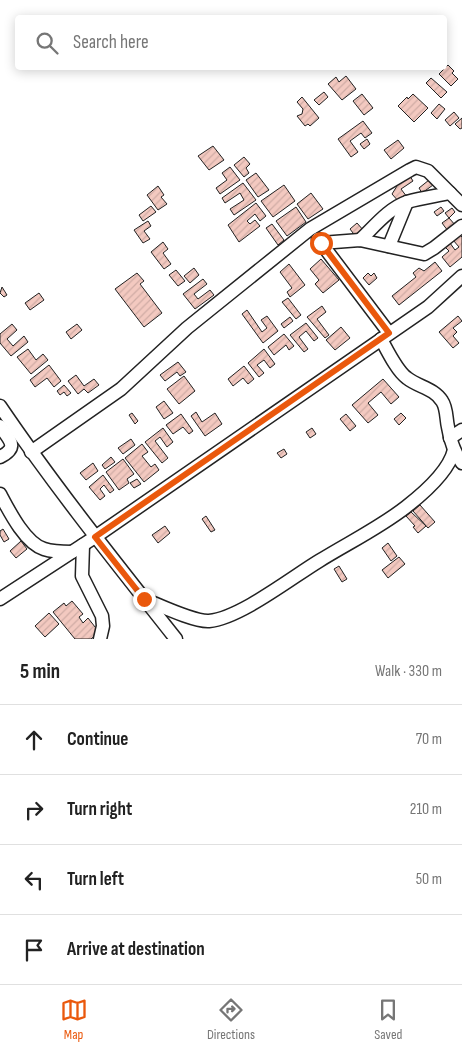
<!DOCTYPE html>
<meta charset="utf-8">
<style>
:root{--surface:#fff;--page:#f6f6f6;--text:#222;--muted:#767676;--line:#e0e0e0;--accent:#ea580c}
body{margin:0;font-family:"Sofia Sans Condensed",sans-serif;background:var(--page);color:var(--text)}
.stop{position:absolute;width:15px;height:15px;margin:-11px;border:4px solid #ea580c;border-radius:50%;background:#fff}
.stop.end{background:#ea580c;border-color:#fff;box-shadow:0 1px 5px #0008}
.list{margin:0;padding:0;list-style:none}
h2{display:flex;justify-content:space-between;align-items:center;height:65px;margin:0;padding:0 20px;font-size:21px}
h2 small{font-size:16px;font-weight:400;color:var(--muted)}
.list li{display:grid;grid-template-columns:32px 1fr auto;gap:15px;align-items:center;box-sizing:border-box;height:70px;padding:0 20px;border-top:1px solid var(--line)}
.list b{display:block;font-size:19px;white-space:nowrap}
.list em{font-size:16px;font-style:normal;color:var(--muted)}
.icon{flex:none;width:28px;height:28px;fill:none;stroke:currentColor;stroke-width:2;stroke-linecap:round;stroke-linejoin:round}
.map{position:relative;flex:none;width:462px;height:639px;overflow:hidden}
.search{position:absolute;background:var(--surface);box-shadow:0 2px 12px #0003;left:15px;right:15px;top:15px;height:55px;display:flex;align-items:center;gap:12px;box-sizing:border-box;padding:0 18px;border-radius:5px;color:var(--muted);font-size:19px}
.sheet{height:345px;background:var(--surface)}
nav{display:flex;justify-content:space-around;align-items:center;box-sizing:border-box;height:70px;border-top:1px solid var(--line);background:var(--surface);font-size:14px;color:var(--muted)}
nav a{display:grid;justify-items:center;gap:2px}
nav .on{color:var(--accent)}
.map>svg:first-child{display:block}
.building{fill:url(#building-hatch);stroke:#222}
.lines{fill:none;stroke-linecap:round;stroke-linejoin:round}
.minor-casing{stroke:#222;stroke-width:15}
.minor{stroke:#fff;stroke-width:12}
.route{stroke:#ea580c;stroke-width:6}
</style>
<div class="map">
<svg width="462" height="639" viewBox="0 0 462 639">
<defs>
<pattern id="building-hatch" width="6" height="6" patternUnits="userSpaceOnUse" patternTransform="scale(1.25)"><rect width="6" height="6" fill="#f3c9c0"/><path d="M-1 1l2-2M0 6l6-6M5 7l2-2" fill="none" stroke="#d0aca5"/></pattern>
</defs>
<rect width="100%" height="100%" fill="#fff"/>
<g class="building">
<path d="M 448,65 L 454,71 L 452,73 L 458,79 L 451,86 L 439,74 Z"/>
<path d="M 346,76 L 356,89 L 342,100 L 328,84 L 336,77 L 339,82 Z"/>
<path d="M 431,78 L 447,92 L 441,98 L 426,83 Z"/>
<path d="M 324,92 L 328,97 L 319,105 L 314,100 Z"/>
<path d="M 362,94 L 373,108 L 364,115 L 353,101 Z"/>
<path d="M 413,94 L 428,108 L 414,122 L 398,106 L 407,97 L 408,99 Z"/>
<path d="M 302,97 L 319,118 L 310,126 L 308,124 L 305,126 L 297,116 L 302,114 L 303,109 L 297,102 Z"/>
<path d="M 439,104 L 445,109 L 437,119 L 431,113 Z"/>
<path d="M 454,112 L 459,118 L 450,126 L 445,120 Z"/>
<path d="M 462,118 L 462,128 L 460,129 L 455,124 Z"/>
<path d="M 363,121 L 372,133 L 365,138 L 361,133 L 350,141 L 358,152 L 351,157 L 338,139 Z"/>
<path d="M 367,139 L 370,144 L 364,149 L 360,144 Z"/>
<path d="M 398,140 L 404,148 L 391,159 L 384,150 Z"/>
<path d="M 213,146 L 224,160 L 209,170 L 198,156 Z"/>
<path d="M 244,157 L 250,164 L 246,168 L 249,173 L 244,177 L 234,165 Z"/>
<path d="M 230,167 L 240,180 L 220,194 L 216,188 L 227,180 L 222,173 Z"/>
<path d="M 256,173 L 269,190 L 258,197 L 246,180 Z"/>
<path d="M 408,173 L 413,181 L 401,189 L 407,197 L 399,202 L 392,194 L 397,186 L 395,182 Z"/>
<path d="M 429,180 L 433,185 L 422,193 L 419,188 Z"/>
<path d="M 243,183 L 256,200 L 234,215 L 230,209 L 244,200 L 240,193 L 225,203 L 222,198 Z"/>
<path d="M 284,185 L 295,201 L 273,217 L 261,201 Z"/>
<path d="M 158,186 L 164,195 L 161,197 L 167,204 L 158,210 L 147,195 Z"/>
<path d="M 311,193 L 323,209 L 308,219 L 297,204 Z"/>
<path d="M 256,203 L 266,216 L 260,221 L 255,214 L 247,221 L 250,224 L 255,220 L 260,226 L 239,242 L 228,225 Z"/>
<path d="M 151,206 L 156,212 L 143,221 L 139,215 Z"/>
<path d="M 296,207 L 306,222 L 287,236 L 276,221 Z"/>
<path d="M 441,207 L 444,211 L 437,216 L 434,212 Z"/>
<path d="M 452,208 L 455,212 L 449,218 L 445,213 Z"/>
<path d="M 449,218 L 456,226 L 448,231 L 442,223 Z"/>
<path d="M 148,221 L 151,226 L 144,231 L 150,239 L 143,243 L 134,230 Z"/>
<path d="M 357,223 L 364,231 L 356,237 L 350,229 Z"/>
<path d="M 272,224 L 284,240 L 278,245 L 266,228 Z"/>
<path d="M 460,235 L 462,237 L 462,257 L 450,267 L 442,257 L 449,251 L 445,247 L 450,243 L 455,250 L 459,247 L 453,240 Z"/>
<path d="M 163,242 L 168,249 L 163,253 L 171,264 L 164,269 L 151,252 Z"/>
<path d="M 321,259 L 339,280 L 323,293 L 315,284 L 319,280 L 310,269 Z"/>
<path d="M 435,262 L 442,271 L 399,305 L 392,296 L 416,277 L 413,273 L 419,268 L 424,271 Z"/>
<path d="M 289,264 L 305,285 L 290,297 L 287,292 L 292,288 L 280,272 Z"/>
<path d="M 194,268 L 199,275 L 190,283 L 184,276 Z"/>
<path d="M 176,270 L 185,281 L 178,286 L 169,275 Z"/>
<path d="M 137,273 L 144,281 L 140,284 L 162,313 L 144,327 L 115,289 Z"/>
<path d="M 368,273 L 371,276 L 374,273 L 377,278 L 369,285 L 363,278 Z"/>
<path d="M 203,279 L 207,284 L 194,294 L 198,299 L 210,290 L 214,295 L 195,309 L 183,294 Z"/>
<path d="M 2,287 L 7,295 L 4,297 L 0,293 Z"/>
<path d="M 39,293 L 44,300 L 30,310 L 25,303 Z"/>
<path d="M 288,298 L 301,315 L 296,319 L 282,302 Z"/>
<path d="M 322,306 L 326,312 L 317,319 L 329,335 L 325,338 L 307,317 Z"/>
<path d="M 247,310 L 262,332 L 267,328 L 261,320 L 267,316 L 278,331 L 263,343 L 242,314 Z"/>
<path d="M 458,316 L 462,321 L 453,328 L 457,332 L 453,336 L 459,343 L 453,348 L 439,332 Z"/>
<path d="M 290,317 L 293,321 L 284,328 L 281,324 Z"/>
<path d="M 306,323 L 318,338 L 314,341 L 306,331 L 299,337 L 308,349 L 304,352 L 290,335 Z"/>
<path d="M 12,324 L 17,330 L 7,339 L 13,346 L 24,336 L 28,342 L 11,356 L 0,343 L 0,334 Z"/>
<path d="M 77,324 L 82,330 L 71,339 L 66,332 Z"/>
<path d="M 341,327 L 350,338 L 335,350 L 326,340 Z"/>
<path d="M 284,334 L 294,346 L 289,350 L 286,345 L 274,355 L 268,347 Z"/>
<path d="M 28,349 L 36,360 L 43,354 L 48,360 L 31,374 L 17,357 Z"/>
<path d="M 264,349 L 275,364 L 270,368 L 264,360 L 257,365 L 264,373 L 259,377 L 248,363 Z"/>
<path d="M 178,362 L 186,372 L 180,376 L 177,372 L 165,381 L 160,375 Z"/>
<path d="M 49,365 L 61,381 L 54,387 L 47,378 L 35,387 L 30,380 Z"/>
<path d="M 244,366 L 254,379 L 248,384 L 243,378 L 233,386 L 228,379 Z"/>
<path d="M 76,375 L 84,386 L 94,379 L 99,385 L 88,393 L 84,389 L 78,394 L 68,381 Z"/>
<path d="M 184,376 L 195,391 L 179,404 L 167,389 Z"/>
<path d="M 383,379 L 399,397 L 391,404 L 381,392 L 368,403 L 378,415 L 368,423 L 352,405 Z"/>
<path d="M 64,385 L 71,393 L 67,396 L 64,392 L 60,395 L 57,391 Z"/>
<path d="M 164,401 L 173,413 L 164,419 L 156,407 Z"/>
<path d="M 196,412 L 202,422 L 215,413 L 222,424 L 205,436 L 191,416 Z"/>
<path d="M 132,413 L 138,421 L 135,424 L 129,415 Z"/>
<path d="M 401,413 L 406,418 L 399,425 L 394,419 Z"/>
<path d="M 181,414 L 193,431 L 189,434 L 183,427 L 173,434 L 166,425 Z"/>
<path d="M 346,414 L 356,426 L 350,431 L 340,419 Z"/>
<path d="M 163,428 L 173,442 L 167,447 L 160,437 L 155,441 L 168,458 L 162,463 L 145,442 Z"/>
<path d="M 312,428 L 316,434 L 310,438 L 306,432 Z"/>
<path d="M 131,439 L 135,445 L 123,454 L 118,448 Z"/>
<path d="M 142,444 L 148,452 L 142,456 L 151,467 L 155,464 L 159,470 L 144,482 L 125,458 Z"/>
<path d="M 284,449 L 287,454 L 281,458 L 277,453 Z"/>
<path d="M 111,457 L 115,462 L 105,469 L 102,465 Z"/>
<path d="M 123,459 L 134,474 L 127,479 L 129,483 L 119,490 L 106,472 Z"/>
<path d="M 93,463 L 98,471 L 86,480 L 80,473 Z"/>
<path d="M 103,475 L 114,490 L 110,493 L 104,485 L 100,489 L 105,496 L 100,500 L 89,487 Z"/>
<path d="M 137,479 L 141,484 L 134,488 L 130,483 Z"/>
<path d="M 420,505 L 435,522 L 428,528 L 413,511 Z"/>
<path d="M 411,512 L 426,526 L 418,533 L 413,527 L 415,526 L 406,516 Z"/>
<path d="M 206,516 L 215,530 L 211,532 L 202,519 Z"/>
<path d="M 165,526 L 170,533 L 158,543 L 152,535 Z"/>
<path d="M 3,529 L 9,539 L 4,542 L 0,535 L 0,531 Z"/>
<path d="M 21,541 L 27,549 L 16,558 L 10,551 Z"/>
<path d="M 388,543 L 397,556 L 391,561 L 382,548 Z"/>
<path d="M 399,557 L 405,564 L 388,578 L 382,570 Z"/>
<path d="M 339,566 L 347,579 L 342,582 L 334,569 Z"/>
<path d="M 72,601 L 83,614 L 79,617 L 83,623 L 88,618 L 99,632 L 91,639 L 75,639 L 53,612 L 64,603 L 66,606 Z"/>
<path d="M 49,613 L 59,624 L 45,637 L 35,626 Z"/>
</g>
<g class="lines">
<defs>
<g id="minor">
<path d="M 318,239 L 389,333"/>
<path d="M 360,240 C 374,227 389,208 407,202 C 421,198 436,196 450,193"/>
<path d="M 321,243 L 360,240 L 424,254 L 434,248 L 462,226"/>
<path d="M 389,246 L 407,202"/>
<path d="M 381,339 C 387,350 397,371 407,378 C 418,387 434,388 442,401 C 447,408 446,419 448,427 C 450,440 454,452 462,463"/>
<path d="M 0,406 C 55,487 116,563 176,639"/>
<path d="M 0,426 C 9,440 20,447 0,457"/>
<path d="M 450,438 L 462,430"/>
<path d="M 31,452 L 121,389 L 187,328 L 310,229 L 410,170 L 416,167 L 428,171 L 462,205"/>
<path d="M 0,494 C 9,511 25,543 44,549 C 53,552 63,552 72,552"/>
<path d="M 83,545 L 82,576 L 102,616 L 103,626 L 100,639"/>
<path d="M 0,599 L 95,537 L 428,307 L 462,276"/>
<path d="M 144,599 C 159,605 194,622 209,621 C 240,618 291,578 319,561 C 348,543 379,528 406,507 C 424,493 449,471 454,450"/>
</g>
</defs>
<use href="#minor" class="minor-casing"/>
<use href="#minor" class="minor"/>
</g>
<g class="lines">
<path class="route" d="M 144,599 L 95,537 L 389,333 L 321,243"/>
</g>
</svg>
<div class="stop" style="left:321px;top:243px"></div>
<div class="stop end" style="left:144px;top:599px"></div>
<div class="search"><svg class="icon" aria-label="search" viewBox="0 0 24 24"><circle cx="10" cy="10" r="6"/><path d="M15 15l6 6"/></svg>Search here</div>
</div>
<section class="sheet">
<h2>5 min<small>Walk · 330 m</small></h2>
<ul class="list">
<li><svg class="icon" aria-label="ahead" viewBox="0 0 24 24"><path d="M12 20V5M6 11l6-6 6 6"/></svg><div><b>Continue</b></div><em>70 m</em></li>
<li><svg class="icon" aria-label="right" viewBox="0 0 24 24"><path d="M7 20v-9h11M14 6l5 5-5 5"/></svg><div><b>Turn right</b></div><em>210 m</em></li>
<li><svg class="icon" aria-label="left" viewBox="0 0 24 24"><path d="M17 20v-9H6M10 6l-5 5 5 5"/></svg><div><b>Turn left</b></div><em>50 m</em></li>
<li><svg class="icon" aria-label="arrive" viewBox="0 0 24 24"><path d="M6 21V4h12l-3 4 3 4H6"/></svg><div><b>Arrive at destination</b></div></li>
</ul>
</section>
<nav>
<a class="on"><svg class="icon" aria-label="map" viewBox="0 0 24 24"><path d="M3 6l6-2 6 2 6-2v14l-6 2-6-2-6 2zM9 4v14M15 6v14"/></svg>Map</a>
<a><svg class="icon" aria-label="directions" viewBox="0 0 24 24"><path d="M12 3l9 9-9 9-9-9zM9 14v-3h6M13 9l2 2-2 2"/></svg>Directions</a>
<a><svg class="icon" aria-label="saved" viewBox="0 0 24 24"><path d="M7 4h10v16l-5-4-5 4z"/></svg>Saved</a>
</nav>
